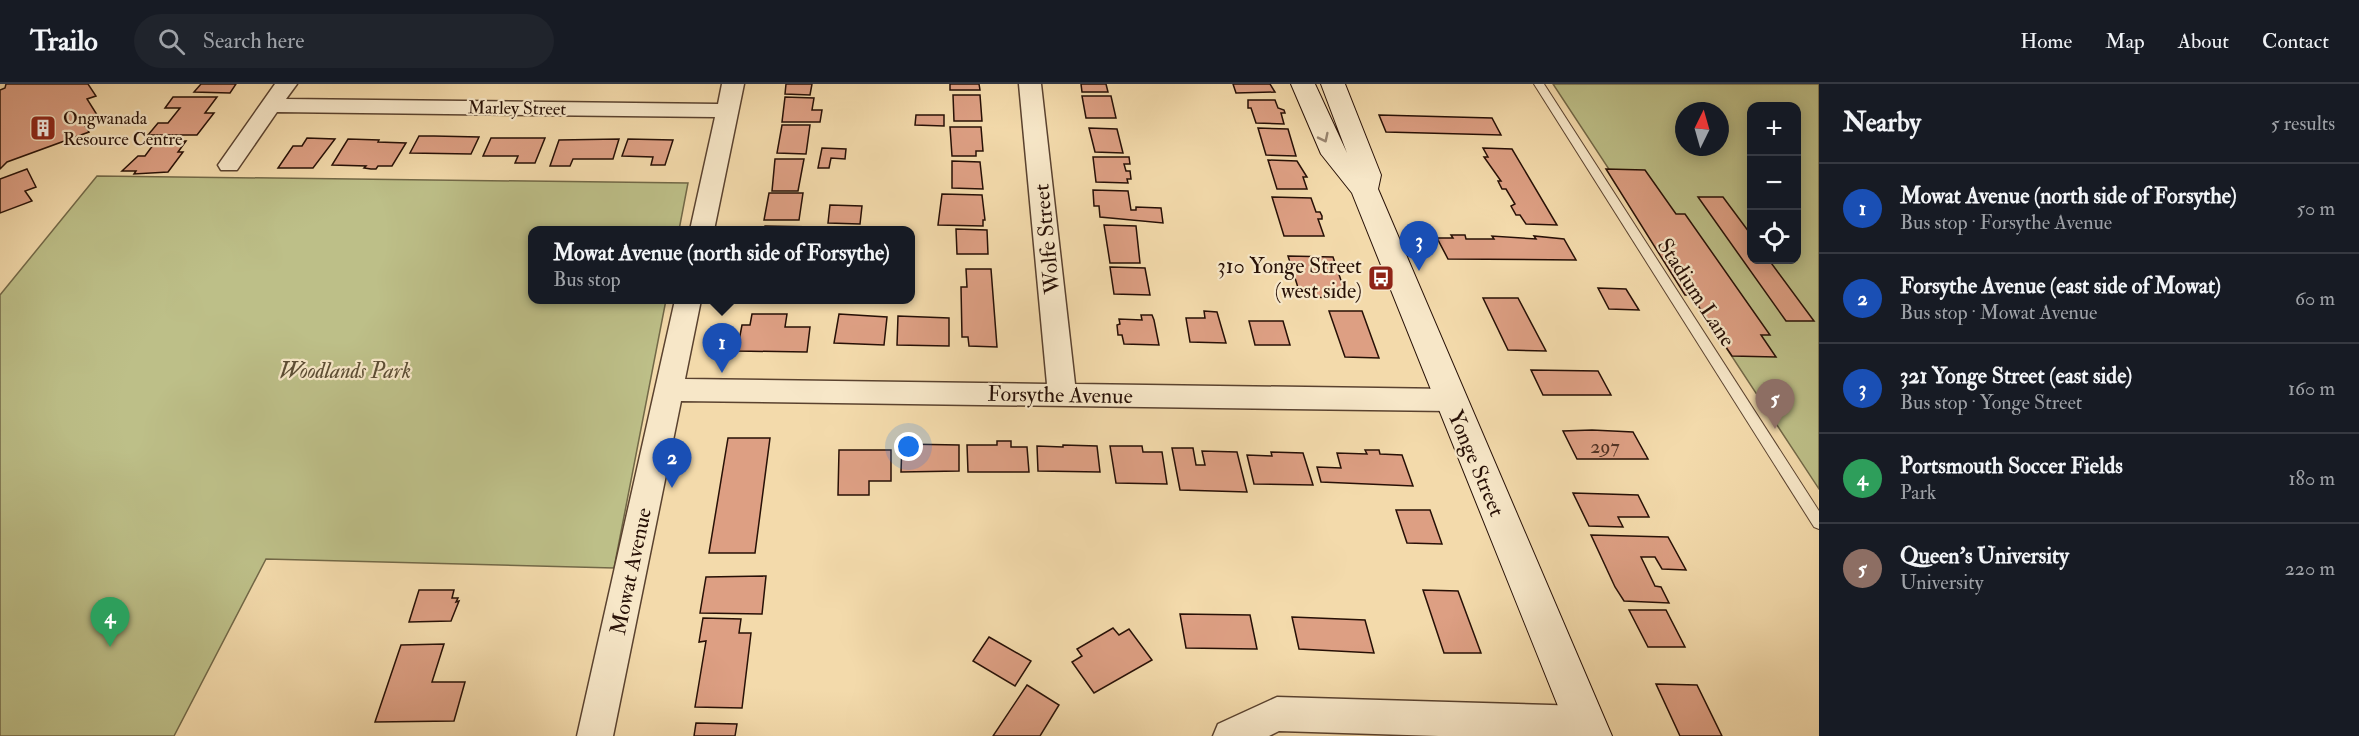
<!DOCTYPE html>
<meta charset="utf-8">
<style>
:root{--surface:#171b24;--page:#20242c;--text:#f1f3f6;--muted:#9ea1a6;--line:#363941;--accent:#c59692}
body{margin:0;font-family:"IM FELL Double Pica",serif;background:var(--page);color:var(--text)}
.controls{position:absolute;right:18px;top:18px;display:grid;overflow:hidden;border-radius:12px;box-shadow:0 3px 15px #0003}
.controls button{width:54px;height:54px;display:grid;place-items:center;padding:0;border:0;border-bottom:2px solid var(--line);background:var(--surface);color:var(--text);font:30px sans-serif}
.compass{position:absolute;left:1675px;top:18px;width:54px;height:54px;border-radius:50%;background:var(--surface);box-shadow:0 3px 15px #0003;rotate:5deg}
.you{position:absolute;left:909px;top:363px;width:21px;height:21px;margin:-15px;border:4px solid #fff;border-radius:50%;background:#1a73e8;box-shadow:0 0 0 9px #1a73e833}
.badge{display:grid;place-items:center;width:39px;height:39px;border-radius:50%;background:var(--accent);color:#fff;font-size:20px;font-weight:700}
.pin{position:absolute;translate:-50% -50px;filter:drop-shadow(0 2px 3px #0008)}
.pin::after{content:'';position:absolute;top:32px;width:21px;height:18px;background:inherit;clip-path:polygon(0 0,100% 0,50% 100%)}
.popup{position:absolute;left:528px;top:142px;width:387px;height:78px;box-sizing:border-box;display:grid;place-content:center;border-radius:12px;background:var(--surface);filter:drop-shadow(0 2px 4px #0005);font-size:20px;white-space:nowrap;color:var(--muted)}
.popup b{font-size:22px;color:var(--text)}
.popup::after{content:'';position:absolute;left:50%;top:100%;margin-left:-12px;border:12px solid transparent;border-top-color:var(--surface)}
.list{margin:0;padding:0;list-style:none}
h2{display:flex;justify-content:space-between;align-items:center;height:78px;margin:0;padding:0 24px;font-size:26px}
h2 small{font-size:20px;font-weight:400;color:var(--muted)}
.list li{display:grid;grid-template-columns:39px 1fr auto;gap:18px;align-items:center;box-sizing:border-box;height:90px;padding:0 24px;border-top:2px solid var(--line)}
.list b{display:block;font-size:22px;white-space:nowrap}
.list p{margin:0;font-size:20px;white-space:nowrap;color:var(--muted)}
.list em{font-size:20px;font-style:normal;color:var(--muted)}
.icon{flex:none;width:33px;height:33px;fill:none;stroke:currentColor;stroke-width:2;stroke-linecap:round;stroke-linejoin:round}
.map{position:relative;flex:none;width:1819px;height:652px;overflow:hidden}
header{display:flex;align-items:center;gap:36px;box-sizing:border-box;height:84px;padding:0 30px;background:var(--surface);border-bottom:2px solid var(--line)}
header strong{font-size:28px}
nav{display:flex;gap:33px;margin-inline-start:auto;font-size:21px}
.search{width:420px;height:54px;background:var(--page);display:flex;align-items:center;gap:15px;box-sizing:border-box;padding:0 21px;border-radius:33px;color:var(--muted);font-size:22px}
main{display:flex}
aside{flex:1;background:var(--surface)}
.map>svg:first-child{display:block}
.green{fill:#bdbf88;stroke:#726847;stroke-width:1.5;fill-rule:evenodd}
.building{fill:#dd9f83;stroke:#271006;stroke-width:1.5}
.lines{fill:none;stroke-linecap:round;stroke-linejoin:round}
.lane-casing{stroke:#5a422f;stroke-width:2}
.street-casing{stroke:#5a422f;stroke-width:3}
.secondary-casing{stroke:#271006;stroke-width:2}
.lane{fill:#f7e7c8;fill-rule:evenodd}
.street{fill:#f7e7c8;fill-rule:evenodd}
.secondary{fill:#f7e7c8;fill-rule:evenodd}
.oneway{stroke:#998671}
.labels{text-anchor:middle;stroke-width:4.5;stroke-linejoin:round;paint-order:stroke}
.far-street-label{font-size:18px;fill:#271006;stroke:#f7e7c8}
.far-poi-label{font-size:18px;fill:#271006;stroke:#f7e7c8;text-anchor:start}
.number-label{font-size:20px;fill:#543425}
.street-label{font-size:22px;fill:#271006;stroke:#f7e7c8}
.poi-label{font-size:22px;fill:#271006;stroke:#f7e7c8;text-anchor:end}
.park-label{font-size:22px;font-style:italic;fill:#5c4d34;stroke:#f7e7c8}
</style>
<header>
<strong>Trailo</strong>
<div class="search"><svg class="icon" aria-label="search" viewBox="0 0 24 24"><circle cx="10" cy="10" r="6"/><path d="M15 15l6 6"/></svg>Search here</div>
<nav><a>Home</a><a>Map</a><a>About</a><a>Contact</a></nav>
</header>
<main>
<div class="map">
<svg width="1819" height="652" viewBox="0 0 1819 652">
<rect width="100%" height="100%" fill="#f3daab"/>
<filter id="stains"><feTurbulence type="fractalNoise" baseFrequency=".00333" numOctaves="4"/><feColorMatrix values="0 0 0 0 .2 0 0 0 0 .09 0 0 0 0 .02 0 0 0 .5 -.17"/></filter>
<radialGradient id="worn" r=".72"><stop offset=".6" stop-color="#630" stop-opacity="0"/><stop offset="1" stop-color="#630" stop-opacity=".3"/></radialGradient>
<g class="green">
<path d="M 1553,0 L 1819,0 L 1819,405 ZM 1752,22 L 1796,22 L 1796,176 L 1752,176 ZM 1684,27 L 1720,27 L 1720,63 L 1684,63 Z"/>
<path d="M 97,92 L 688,99 L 679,146 L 533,146 L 533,216 L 666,216 L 614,484 L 266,475 L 174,652 L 0,652 L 0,211 Z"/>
</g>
<g class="building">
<path d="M 6,0 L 88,0 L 96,12 L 87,15 L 99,34 L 84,40 L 89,48 L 7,78 L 0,85 L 0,6 L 5,4 Z"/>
<path d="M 201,0 L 236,0 L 230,9 L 194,8 Z"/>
<path d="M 786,0 L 812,0 L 810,11 L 785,10 Z"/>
<path d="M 950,0 L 979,0 L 980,6 L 950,6 Z"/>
<path d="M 1081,0 L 1106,0 L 1108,8 L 1082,8 Z"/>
<path d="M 1233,0 L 1270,0 L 1275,8 L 1236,9 Z"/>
<path d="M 953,11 L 980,11 L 982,37 L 954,37 Z"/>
<path d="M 1082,12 L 1111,12 L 1116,34 L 1086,34 Z"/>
<path d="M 173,13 L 217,13 L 205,29 L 214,29 L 197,51 L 148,51 L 158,39 L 168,39 L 180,24 L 165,24 Z"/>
<path d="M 785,13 L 814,14 L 812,26 L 822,26 L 820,38 L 782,38 Z"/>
<path d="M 1248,16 L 1275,16 L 1278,24 L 1284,26 L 1285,29 L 1281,29 L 1284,40 L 1256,39 L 1251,24 L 1248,24 Z"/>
<path d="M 916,31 L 944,31 L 944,42 L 915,41 Z"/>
<path d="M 1379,31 L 1492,34 L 1501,51 L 1386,48 Z"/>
<path d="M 782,41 L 810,41 L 806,70 L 777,69 Z"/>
<path d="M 950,43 L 981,43 L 983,67 L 976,67 L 976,72 L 952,72 Z"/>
<path d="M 1089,44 L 1117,45 L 1123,69 L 1095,68 Z"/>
<path d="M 1258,44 L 1288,45 L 1296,72 L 1266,71 Z"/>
<path d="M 419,52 L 434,52 L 479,53 L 471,70 L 410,69 Z"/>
<path d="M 307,54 L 335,55 L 313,84 L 278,84 L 293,62 L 302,62 Z"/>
<path d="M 491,54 L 545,54 L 535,79 L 515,79 L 518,72 L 483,72 Z"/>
<path d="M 348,55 L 379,56 L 378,58 L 406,59 L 392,82 L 378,82 L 376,85 L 371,85 L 364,84 L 366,82 L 332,81 Z"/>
<path d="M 619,55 L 613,75 L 573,75 L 570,82 L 550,82 L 559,56 Z"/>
<path d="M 628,55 L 673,56 L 665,81 L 651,81 L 653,73 L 622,72 Z"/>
<path d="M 156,57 L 186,57 L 178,68 L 183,68 L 168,88 L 134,90 L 136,87 L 122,87 L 138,72 L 145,72 Z"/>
<path d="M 822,64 L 846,65 L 845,75 L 831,74 L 829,84 L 818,84 Z"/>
<path d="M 1483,64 L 1512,65 L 1557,141 L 1526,140 L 1520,131 L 1516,131 L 1511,122 L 1515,120 L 1506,105 L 1502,105 L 1498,97 L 1501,97 L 1484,73 L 1488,73 Z"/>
<path d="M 1093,73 L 1129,73 L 1130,80 L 1124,80 L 1126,87 L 1130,87 L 1131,95 L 1127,95 L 1128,99 L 1096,98 Z"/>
<path d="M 775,75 L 804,75 L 798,107 L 772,107 Z"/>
<path d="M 1268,76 L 1297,77 L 1307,93 L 1303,93 L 1307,105 L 1277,105 Z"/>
<path d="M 952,77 L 980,78 L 983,105 L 952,104 Z"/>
<path d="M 27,85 L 36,103 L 25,107 L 32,117 L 0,129 L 0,95 Z"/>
<path d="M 1606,85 L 1645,86 L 1676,130 L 1685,130 L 1770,251 L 1761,251 L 1776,273 L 1732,272 L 1691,211 L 1685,211 Z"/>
<path d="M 1093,106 L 1128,107 L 1131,126 L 1136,126 L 1136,123 L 1161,124 L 1163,139 L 1100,133 L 1099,122 L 1094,122 Z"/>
<path d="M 769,109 L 803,109 L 799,136 L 764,136 Z"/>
<path d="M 942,110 L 982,111 L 985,136 L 983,136 L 983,142 L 938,141 Z"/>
<path d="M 1272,113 L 1311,114 L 1316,128 L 1320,128 L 1322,132 L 1322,135 L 1318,135 L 1324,152 L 1284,152 Z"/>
<path d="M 1698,113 L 1723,113 L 1752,152 L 1752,176 L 1769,176 L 1814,237 L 1786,237 Z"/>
<path d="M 830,121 L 862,122 L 860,140 L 828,139 Z"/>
<path d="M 1104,141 L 1136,142 L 1140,179 L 1110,179 Z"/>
<path d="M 765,142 L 816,143 L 816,146 L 764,146 Z"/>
<path d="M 956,145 L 987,146 L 988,170 L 957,170 Z"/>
<path d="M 1451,151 L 1465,151 L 1466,155 L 1494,155 L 1492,152 L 1536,155 L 1534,152 L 1564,155 L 1576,176 L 1448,175 L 1437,154 L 1453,154 Z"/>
<path d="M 1288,172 L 1333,173 L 1347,214 L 1301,213 Z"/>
<path d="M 1110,183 L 1145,184 L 1150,211 L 1114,210 Z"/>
<path d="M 966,185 L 991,185 L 997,263 L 969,262 L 968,253 L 962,253 L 961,203 L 967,203 Z"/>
<path d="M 1598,204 L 1626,205 L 1639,226 L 1609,225 Z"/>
<path d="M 1483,214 L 1518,214 L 1546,267 L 1508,266 Z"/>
<path d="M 1204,227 L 1217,228 L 1226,259 L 1190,258 L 1186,234 L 1205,234 Z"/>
<path d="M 1329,227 L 1362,227 L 1379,274 L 1345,273 Z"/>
<path d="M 752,230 L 787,230 L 785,243 L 810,243 L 807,268 L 737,267 L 742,241 L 750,241 Z"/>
<path d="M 839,230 L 887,233 L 884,261 L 834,259 Z"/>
<path d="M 1141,231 L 1152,231 L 1154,236 L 1159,261 L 1124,260 L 1122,251 L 1118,251 L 1117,241 L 1120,240 L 1119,235 L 1142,236 Z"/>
<path d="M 898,232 L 949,234 L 949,262 L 897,261 Z"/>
<path d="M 1249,237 L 1283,237 L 1290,261 L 1255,261 Z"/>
<path d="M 1531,286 L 1598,287 L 1611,311 L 1543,311 Z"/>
<path d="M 1592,346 L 1633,348 L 1648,375 L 1577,375 L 1563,347 Z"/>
<path d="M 728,354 L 770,354 L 755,469 L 709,469 Z"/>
<path d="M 997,357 L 1011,357 L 1011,363 L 1027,363 L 1029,388 L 968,388 L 967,361 L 997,361 Z"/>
<path d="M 902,360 L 959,361 L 959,387 L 901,388 Z"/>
<path d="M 1063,361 L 1097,362 L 1100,388 L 1038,387 L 1037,362 L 1063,363 Z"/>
<path d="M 1110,362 L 1142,362 L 1143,368 L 1162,368 L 1167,400 L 1116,399 Z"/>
<path d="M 1172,364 L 1193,364 L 1196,381 L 1205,381 L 1202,367 L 1237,368 L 1247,408 L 1180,406 Z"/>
<path d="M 839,366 L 891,366 L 891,397 L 869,397 L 869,411 L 838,411 Z"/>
<path d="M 1365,366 L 1379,366 L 1380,370 L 1402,371 L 1413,402 L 1321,398 L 1317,383 L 1341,384 L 1337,369 L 1367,370 Z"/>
<path d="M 1271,368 L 1303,369 L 1313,401 L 1254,400 L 1247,371 L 1272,372 Z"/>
<path d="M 1573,409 L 1638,411 L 1649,433 L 1618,433 L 1623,443 L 1589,442 Z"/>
<path d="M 1396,426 L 1430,426 L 1442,460 L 1407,459 Z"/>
<path d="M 1591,451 L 1668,453 L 1686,486 L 1662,485 L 1655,473 L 1641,473 L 1655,502 L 1661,503 L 1669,519 L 1624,517 L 1615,503 Z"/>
<path d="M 766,492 L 762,530 L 700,529 L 706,493 Z"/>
<path d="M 419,506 L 454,506 L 452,514 L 458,514 L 456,518 L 459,517 L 451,537 L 409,538 Z"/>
<path d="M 1423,506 L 1458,507 L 1481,569 L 1444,569 Z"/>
<path d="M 1629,526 L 1666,526 L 1685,563 L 1648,563 Z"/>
<path d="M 1180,530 L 1250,531 L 1257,565 L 1186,564 Z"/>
<path d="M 1292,533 L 1365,536 L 1374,569 L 1299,565 Z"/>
<path d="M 703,534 L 741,535 L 739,549 L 751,549 L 742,624 L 695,623 L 706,557 L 699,558 Z"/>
<path d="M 1113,544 L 1119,551 L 1129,545 L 1152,576 L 1094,609 L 1072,578 L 1082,572 L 1077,565 Z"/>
<path d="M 989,553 L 1031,577 L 1015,602 L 973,577 Z"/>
<path d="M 444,560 L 432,598 L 465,598 L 454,637 L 375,638 L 401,561 Z"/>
<path d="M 1656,600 L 1697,601 L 1722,652 L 1680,652 Z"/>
<path d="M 1027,601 L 1059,621 L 1040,652 L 993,652 Z"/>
<path d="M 696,639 L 737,640 L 735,652 L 694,652 Z"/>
</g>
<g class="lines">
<defs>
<path id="lane" d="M 1534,0 L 1544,0 L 1819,427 L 1819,445 L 1814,443 Z"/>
<g id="street">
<path d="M 275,0 L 297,0 L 286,15 L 718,20 L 722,0 L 744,0 L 714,146 L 690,146 L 715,33 L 277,28 L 237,86 L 221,86 L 218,81 Z"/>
<path d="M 1019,0 L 1041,0 L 1075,300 L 1450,305 L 1460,308 L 1464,316 L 1460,324 L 1450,327 L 681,317 L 613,652 L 577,652 L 675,216 L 701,216 L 685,295 L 1047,300 Z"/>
<path d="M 1277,613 L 1585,622 L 1598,627 L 1603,639 L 1596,652 L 1439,652 L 1279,647 L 1269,652 L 1213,652 L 1218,640 Z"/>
</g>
<path id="secondary" d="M 1291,0 L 1315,0 L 1347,69 L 1321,0 L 1345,0 L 1381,91 L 1378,105 L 1612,652 L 1570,652 L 1352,109 L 1321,70 Z"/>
</defs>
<use href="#lane" class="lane-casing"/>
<use href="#street" class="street-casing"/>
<use href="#secondary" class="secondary-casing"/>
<use href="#lane" class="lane"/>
<use href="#street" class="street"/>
<use href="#secondary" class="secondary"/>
</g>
<defs><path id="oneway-chevron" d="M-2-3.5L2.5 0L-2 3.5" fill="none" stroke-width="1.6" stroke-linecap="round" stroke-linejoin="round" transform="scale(1.5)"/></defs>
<use class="oneway" href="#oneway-chevron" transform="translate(1324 54) rotate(64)"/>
<defs>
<symbol id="building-square" viewBox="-11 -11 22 22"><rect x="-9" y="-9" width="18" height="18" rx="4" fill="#8f2418" stroke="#f7e7c8"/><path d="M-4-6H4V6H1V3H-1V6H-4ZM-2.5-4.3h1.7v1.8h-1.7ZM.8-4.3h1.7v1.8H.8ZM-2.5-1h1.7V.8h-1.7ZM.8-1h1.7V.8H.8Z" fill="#fff"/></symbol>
<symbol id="bus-square" viewBox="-11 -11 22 22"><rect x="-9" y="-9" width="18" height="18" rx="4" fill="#8f2418" stroke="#f7e7c8"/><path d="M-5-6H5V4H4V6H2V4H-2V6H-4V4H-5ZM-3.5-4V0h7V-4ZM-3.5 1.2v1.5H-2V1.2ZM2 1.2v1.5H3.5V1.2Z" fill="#fff"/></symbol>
</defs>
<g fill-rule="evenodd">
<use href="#building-square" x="28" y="29" width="30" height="30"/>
<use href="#bus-square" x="1366" y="179" width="30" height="30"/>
</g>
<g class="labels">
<g class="far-street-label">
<text transform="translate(517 24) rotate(1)" y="6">Marley Street</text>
</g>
<g class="far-poi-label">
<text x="63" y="40">Ongwanada<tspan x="63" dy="21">Resource Centre</tspan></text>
</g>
<g class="number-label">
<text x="1605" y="369">297</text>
</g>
<g class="street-label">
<text transform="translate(1046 155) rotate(-96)" y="8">Wolfe Street</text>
<text transform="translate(1697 208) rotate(57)" y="8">Stadium Lane</text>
<text transform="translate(1060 310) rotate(1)" y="8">Forsythe Avenue</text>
<text transform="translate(1477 379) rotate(67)" y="8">Yonge Street</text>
<text transform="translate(630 487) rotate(-78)" y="8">Mowat Avenue</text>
</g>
<g class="poi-label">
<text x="1362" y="189">310 Yonge Street<tspan x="1362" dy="25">(west side)</tspan></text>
</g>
<g class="park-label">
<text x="345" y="294">Woodlands Park</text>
</g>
</g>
<rect width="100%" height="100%" filter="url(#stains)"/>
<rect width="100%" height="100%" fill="url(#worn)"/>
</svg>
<div class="controls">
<button>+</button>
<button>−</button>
<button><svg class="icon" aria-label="locate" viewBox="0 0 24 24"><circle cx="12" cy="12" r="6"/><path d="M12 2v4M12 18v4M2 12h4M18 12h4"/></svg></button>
</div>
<svg class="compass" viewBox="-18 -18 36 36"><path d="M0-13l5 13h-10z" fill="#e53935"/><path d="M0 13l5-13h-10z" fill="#9ea1a6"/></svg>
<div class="you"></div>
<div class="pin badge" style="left:722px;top:289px;background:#1a4fb4">1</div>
<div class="popup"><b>Mowat Avenue (north side of Forsythe)</b>Bus stop</div>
<div class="pin badge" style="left:672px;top:404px;background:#1a4fb4">2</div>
<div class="pin badge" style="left:1419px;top:187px;background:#1a4fb4">3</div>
<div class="pin badge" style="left:110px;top:563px;background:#2e9e5b">4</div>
<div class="pin badge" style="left:1775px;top:345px;background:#8d6e63">5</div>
</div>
<aside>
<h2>Nearby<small>5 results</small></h2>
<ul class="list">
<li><span class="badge" style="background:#1a4fb4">1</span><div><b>Mowat Avenue (north side of Forsythe)</b><p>Bus stop · Forsythe Avenue</p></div><em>50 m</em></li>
<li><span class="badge" style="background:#1a4fb4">2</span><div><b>Forsythe Avenue (east side of Mowat)</b><p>Bus stop · Mowat Avenue</p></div><em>60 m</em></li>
<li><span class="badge" style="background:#1a4fb4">3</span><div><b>321 Yonge Street (east side)</b><p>Bus stop · Yonge Street</p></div><em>160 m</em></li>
<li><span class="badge" style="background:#2e9e5b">4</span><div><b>Portsmouth Soccer Fields</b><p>Park</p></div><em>180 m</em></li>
<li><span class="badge" style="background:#8d6e63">5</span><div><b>Queen's University</b><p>University</p></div><em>220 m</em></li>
</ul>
</aside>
</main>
